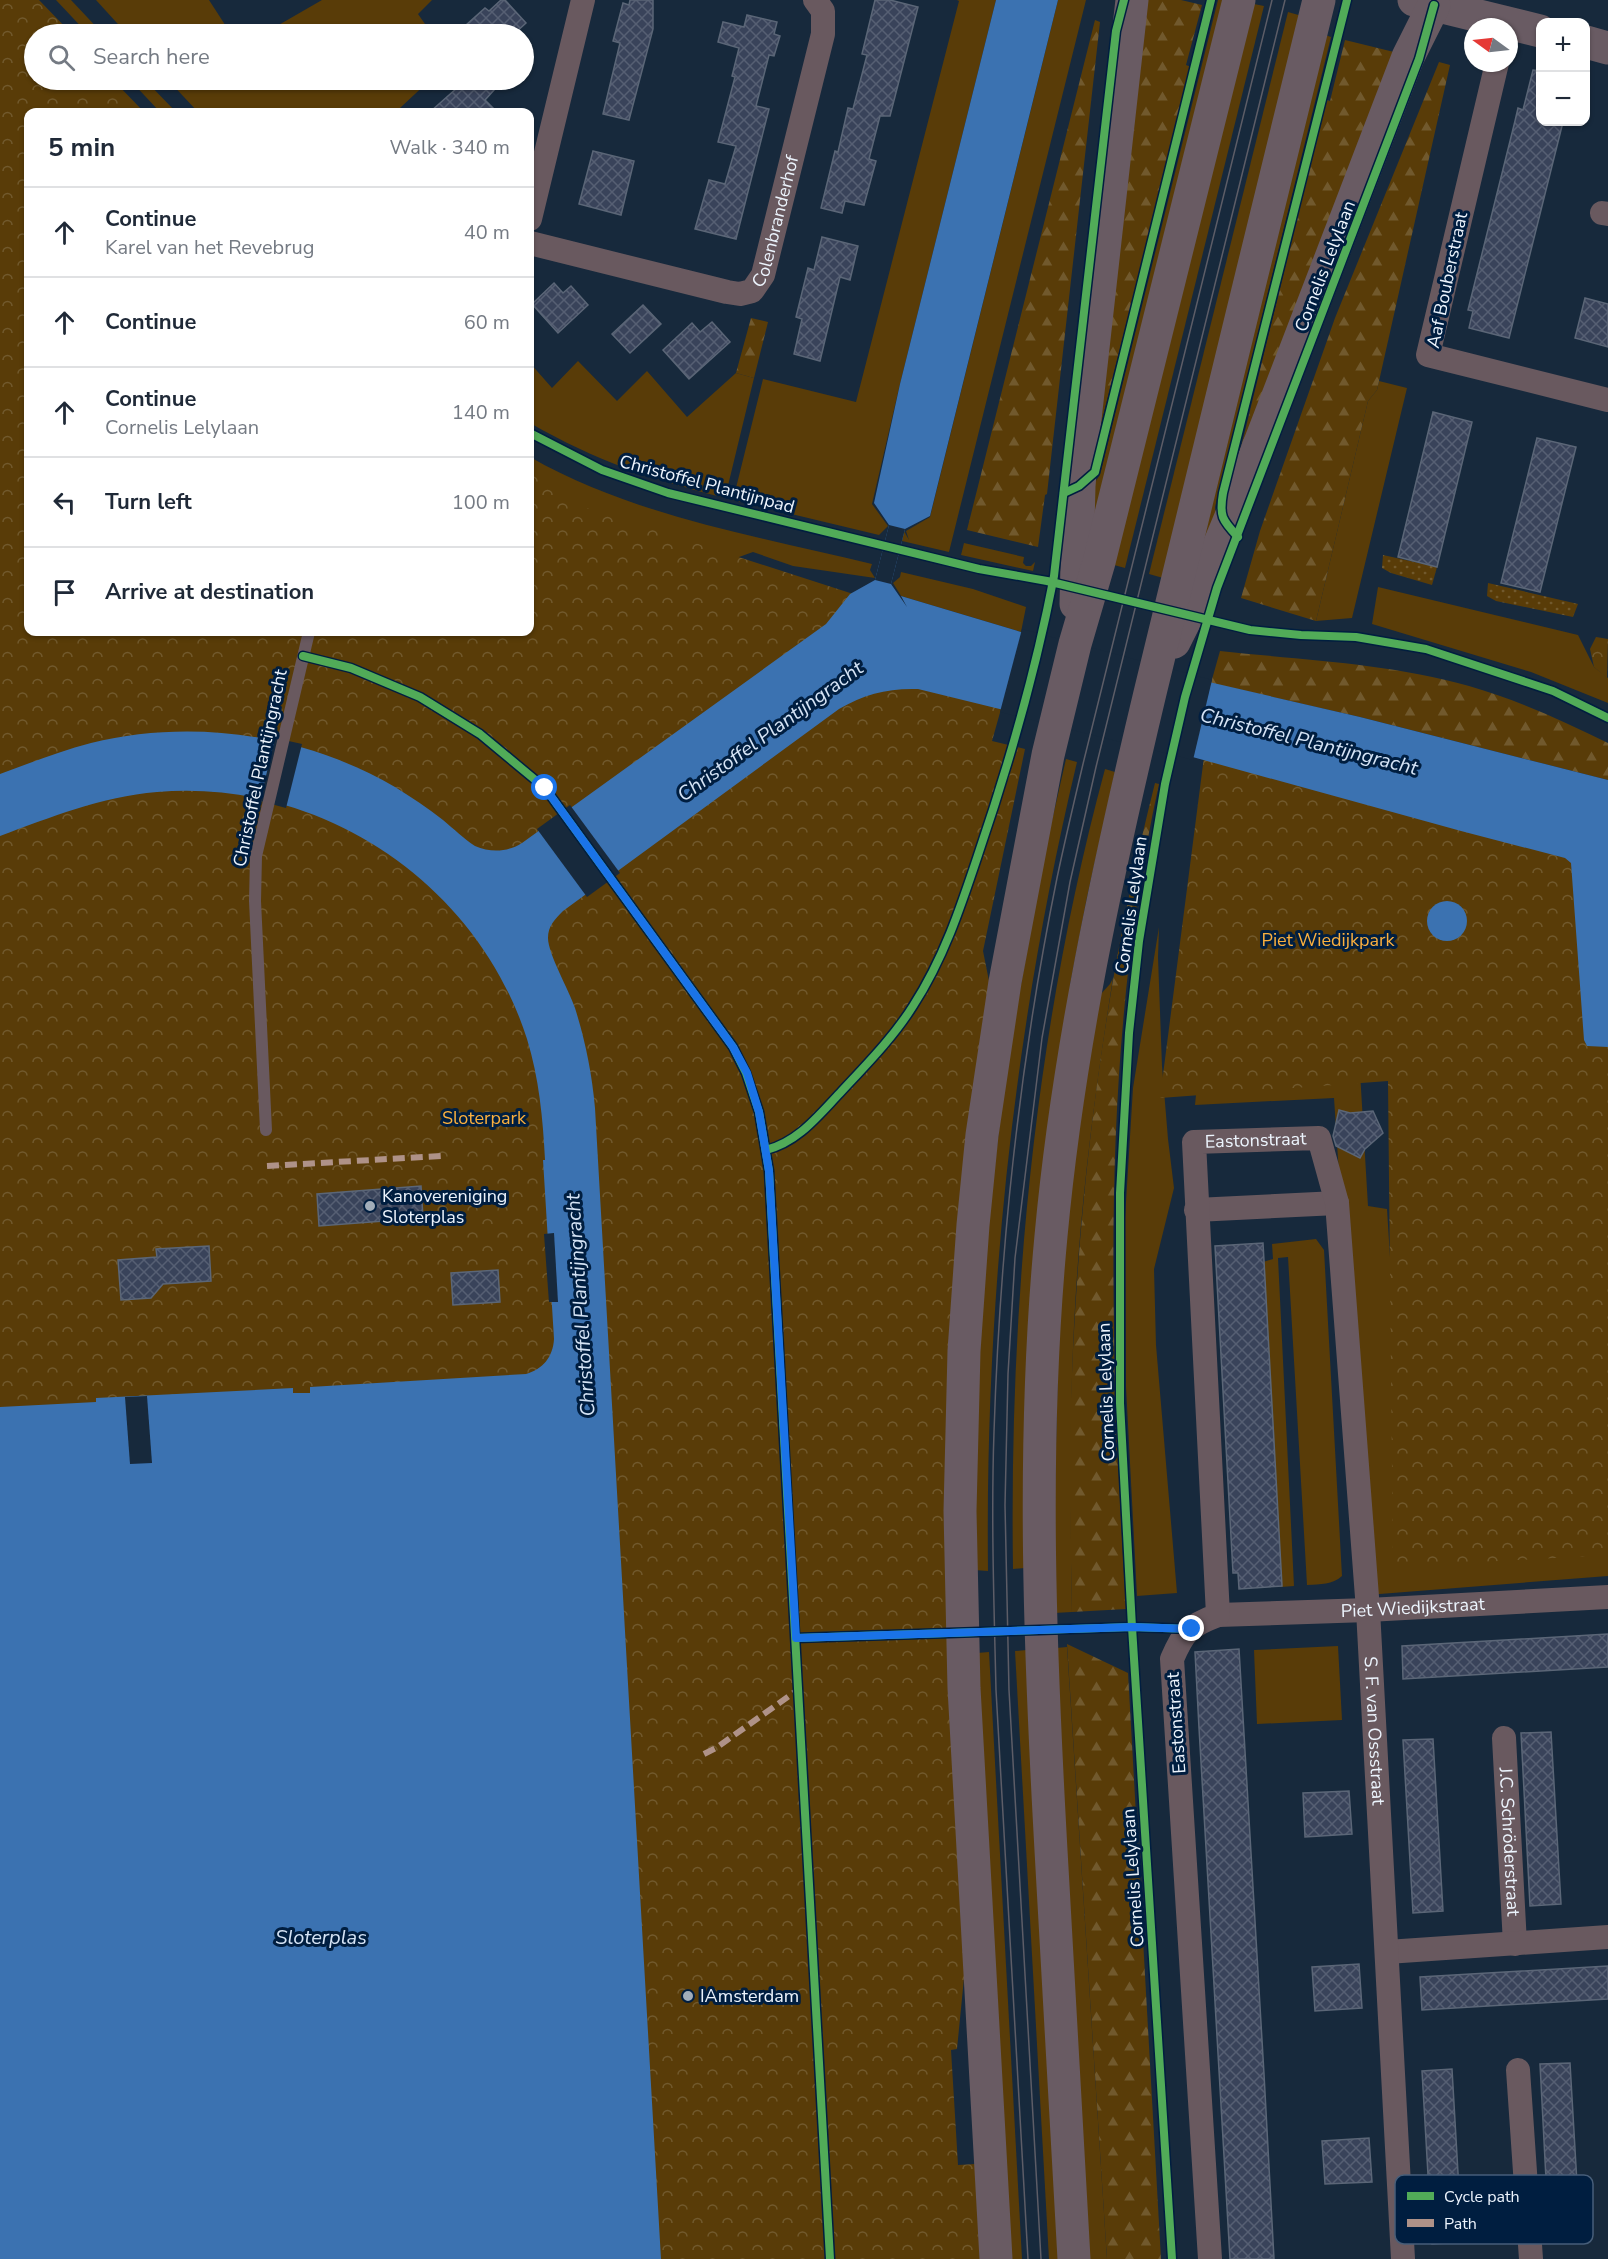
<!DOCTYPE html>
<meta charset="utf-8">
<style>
:root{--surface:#fff;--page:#f6f6f7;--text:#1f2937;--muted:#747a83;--line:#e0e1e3}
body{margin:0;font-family:"Nunito Sans",sans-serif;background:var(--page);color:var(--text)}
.controls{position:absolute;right:18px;top:18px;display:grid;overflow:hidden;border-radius:12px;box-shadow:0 2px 4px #0004}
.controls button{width:54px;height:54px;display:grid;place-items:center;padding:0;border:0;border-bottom:2px solid var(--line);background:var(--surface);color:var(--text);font:30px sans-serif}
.compass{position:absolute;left:1464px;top:18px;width:54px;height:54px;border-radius:50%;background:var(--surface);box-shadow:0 2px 4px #0004;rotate:285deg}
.stop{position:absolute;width:18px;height:18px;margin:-14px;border:4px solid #1a73e8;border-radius:50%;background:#fff}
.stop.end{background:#1a73e8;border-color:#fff;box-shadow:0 2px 6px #0008}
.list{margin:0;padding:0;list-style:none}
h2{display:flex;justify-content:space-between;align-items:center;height:78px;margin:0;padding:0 24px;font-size:26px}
h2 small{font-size:20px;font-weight:400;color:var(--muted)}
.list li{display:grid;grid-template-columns:39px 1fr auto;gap:18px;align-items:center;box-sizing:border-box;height:90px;padding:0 24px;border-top:2px solid var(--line)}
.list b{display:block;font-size:22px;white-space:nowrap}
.list p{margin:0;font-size:20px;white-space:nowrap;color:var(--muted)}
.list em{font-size:20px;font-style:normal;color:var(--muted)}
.icon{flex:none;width:33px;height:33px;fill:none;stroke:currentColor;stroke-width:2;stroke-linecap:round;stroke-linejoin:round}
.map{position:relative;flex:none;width:1608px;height:2259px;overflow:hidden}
.search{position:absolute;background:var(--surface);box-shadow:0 2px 4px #0004;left:24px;top:24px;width:510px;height:66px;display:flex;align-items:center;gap:15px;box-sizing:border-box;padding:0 21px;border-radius:33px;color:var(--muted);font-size:22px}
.panel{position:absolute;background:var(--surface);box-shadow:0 2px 4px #0004;left:24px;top:108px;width:510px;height:528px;border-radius:12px}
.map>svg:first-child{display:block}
.grass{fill:#593c08}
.forest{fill:url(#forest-firs)}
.park{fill:url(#park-crowns)}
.garden{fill:url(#garden-dots)}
.water{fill:#3b72b1}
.pier{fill:#17293c}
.building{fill:url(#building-cross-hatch);stroke:#5b6677;stroke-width:1.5}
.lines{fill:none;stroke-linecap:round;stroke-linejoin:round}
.lane{stroke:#69595f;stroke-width:12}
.street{stroke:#69595f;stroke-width:24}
.secondary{stroke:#695b63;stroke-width:33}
.tram{stroke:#5d5d67;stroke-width:1.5}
.quiet{stroke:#af9288;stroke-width:6;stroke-dasharray:12 6;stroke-linecap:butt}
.cycleway-casing{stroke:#001e40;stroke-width:11}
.cycleway{stroke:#51ab58;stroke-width:8}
.route{stroke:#1a73e8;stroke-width:8}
.poi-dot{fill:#a1adb9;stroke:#001e40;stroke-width:2}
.labels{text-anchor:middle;stroke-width:6;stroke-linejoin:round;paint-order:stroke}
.street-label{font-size:18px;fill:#ecf4fd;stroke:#001e40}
.park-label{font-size:18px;fill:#fbb03e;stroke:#001e40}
.poi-label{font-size:18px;fill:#ecf4fd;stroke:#001e40;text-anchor:start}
.water-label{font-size:20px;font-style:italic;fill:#d5e4f6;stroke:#001e40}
.key{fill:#001e40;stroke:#475e79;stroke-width:1.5}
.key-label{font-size:16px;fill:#ecf4fd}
</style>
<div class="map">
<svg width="1608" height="2259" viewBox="0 0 1608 2259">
<defs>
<pattern id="forest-firs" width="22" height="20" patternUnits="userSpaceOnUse" patternTransform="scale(1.5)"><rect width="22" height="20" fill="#593c08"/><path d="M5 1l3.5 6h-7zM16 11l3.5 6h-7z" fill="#71592d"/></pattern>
<pattern id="park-crowns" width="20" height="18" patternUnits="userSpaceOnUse" patternTransform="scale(1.5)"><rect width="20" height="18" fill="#593c08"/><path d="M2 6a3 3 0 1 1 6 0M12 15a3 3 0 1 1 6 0" fill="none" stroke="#71592d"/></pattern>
<pattern id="garden-dots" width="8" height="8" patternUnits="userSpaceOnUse" patternTransform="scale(1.5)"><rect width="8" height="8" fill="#593c08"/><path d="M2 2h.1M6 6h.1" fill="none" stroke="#71592d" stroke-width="1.8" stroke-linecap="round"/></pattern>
<pattern id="building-cross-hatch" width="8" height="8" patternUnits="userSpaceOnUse" patternTransform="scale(1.5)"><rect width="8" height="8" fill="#39435a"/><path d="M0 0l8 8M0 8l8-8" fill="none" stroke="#565f73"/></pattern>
</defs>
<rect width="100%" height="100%" fill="#17293c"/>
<g class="grass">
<path d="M 56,0 L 71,0 L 103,34 L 88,34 Z"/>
<path d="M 96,0 L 209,0 L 231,34 L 127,34 Z"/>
<path d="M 322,0 L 432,0 L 418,14 L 432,34 L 263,34 Z"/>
<path d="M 957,0 L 996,0 L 900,384 L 872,504 L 888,526 L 879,535 L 733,500 L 763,379 L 856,402 L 959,1 Z"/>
<path d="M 1058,0 L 1086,0 L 949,552 L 902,541 L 904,531 L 909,540 L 906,531 L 930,517 Z"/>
<path d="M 1218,0 L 1224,0 L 1089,543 L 1093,485 L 1100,475 Z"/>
<path d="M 1254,4 L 1264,6 L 1125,568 L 1114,565 Z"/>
<path d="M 1288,12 L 1302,16 L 1163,578 L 1149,574 Z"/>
<path d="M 1325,35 L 1331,37 L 1215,507 L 1216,518 L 1195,563 Z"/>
<path d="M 130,80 L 145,80 L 176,112 L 160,112 Z"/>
<path d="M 168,80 L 430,80 L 400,108 L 403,112 L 198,112 Z"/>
<path d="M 578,361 L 617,401 L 647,371 L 687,417 L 736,373 L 754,378 L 725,498 C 651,479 596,461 530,423 L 530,363 L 552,388 Z"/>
<path d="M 1379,381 L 1407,388 L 1352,618 L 1316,621 L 1368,401 L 1377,390 Z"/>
<path d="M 530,457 C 633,516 757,536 872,564 L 870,570 L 875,578 L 793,566 L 753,552 L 530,632 Z"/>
<path d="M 964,543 L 1024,557 L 1023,563 L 1026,566 L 1031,566 L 1035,562 L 1033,571 L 961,555 Z"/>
<path d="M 901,572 L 973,589 L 1026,607 L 1021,632 L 901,596 L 893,583 L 900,577 Z"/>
<path d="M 1378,587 L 1578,635 L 1594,667 L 1608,678 L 1608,703 L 1531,672 L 1372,624 Z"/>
<path d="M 1066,759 L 1077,762 C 1014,1027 985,1298 988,1571 L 974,1570 L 975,1442 L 986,1241 L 1007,1061 L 1046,847 Z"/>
<path d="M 1105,769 L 1115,772 L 1087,897 L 1070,985 L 1025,1568 L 1013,1569 C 1009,1301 1035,1028 1105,769 Z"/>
<path d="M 1348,870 L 1368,1206 L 1387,1209 L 1408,1544 L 1608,1530 L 1608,1576 L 1367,1595 L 1334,1098 L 1195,1105 L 1212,929 Z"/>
<path d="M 1159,927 L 1158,957 L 1162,1066 L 1168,1139 L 1174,1188 L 1154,1269 L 1156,1345 L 1177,1593 L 1137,1596 L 1126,1387 L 1125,1218 L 1133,1088 Z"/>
<path d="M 1113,978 C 1098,1072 1085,1167 1078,1262 C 1069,1379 1070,1495 1072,1612 L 1054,1613 L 1053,1571 L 1059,1320 L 1075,1142 L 1100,995 L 1110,984 Z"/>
<path d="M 1316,1239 L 1324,1250 L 1342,1576 C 1332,1585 1321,1584 1307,1585 L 1288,1257 L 1278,1258 L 1294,1586 L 1281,1587 L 1263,1262 L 1273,1259 L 1272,1244 Z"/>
<path d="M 1338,1646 L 1342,1720 L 1257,1724 L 1254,1650 Z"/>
<path d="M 1067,1647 L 1107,2259 L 1087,2259 L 1056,1648 Z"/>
<path d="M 1027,1650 L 1059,2259 L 1049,2259 L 1015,1651 Z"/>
<path d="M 989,1652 L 1022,2259 L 1009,2259 L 977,1653 Z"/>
</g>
<g class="forest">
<path d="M 1147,0 L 1181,0 L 1202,5 L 1186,65 L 1191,67 L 1098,436 Z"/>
<path d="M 1095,20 L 1100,22 L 1047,494 L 1045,495 L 1038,547 L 967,530 Z"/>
<path d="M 1345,40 L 1394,52 L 1235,472 L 1326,100 L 1330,101 Z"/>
<path d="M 1439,62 L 1450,65 L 1377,390 L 1368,401 L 1316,621 L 1241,598 L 1260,531 L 1335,318 Z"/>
<path d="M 751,318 L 768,322 L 754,378 L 736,373 Z"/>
<path d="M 1220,651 C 1303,660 1388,663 1469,686 C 1518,700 1563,721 1608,743 L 1608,780 L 1360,717 L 1211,683 Z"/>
<path d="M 1155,783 L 1159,784 C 1099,1055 1110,1334 1126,1609 L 1072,1612 C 1071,1553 1069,1494 1070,1435 C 1075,1215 1101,996 1155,783 Z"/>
<path d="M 1067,1644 L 1128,1673 L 1161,2259 L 1107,2259 Z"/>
</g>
<g class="park">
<path d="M 0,0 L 39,0 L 72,34 L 34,34 L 34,80 L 113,80 L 144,112 L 28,112 L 28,632 L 530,632 L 530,465 L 587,508 L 1011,645 L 1001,709 L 992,741 L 1025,749 L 983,951 L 989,981 L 964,1978 L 957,2049 L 951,2050 L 958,2165 L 975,2164 L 980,2259 L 0,2259 Z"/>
<path d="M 1596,637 L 1608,639 L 1607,678 L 1594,667 L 1590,649 Z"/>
<path d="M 1204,757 L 1595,860 L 1608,895 L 1608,1555 L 1393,1567 L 1388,1081 L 1160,1098 Z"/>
</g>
<g class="garden">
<path d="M 1383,555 L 1437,567 L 1432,585 L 1391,573 L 1382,568 Z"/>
<path d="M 1488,583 L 1578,604 L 1573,617 L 1496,601 L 1487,596 Z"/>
</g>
<g class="water">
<path d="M 996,0 L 1058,0 L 930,516 L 905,529 L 891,584 L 907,607 L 901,596 L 1021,632 L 1196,679 L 1360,717 L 1608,780 L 1608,1047 L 1587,1046 L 1584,1040 L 1571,863 L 1565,858 L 1461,831 L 1178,753 L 918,689 C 888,688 865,694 839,709 L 563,911 C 555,919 548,926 548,938 C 548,954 569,990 575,1008 C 585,1040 592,1073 595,1108 L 661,2259 L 0,2259 L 0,1407 L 96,1402 L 96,1398 L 293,1388 L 293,1393 L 310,1393 L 310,1387 L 526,1374 C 543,1369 553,1357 554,1339 L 543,1160 L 545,1160 C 543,1119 539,1078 527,1039 C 477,882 320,778 157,792 C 101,797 51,817 0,836 L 0,774 C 30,763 60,751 91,743 C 192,718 304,734 395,787 C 411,797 428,808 443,820 C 454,829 464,839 475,846 C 491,853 508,852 522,843 L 826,624 L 850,594 L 875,580 L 889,525 L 874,503 L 900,384 Z"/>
<circle cx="1447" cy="921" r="20"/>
</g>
<g class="pier">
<path d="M 889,525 L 905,529 L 891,584 L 875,580 Z"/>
<path d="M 1022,629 L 1212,680 L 1193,760 L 1000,712 Z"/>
<path d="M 275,738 L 302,744 L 286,808 L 260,801 Z"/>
<path d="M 570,805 L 620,873 L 587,897 L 537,829 Z"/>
<path d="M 554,1233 L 558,1302 L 549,1302 L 544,1234 Z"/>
<path d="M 147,1396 L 152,1463 L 130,1464 L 125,1397 Z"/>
</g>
<g class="building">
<path d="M 501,0 L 505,0 L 526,23 L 514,34 L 456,34 L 485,8 L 489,11 Z"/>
<path d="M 630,0 L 653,0 L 653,29 L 629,120 L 603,114 L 620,43 L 613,41 L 623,3 L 629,5 Z"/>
<path d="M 875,0 L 890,0 L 918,7 L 890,116 L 880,116 L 869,159 L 876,161 L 864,205 L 845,201 L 842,213 L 821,208 L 835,151 L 838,152 L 848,108 L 853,109 L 867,55 L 862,54 Z"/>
<path d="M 747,15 L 777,22 L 774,34 L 780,36 L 774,56 L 769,55 L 756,106 L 769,109 L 736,239 L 695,229 L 709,180 L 725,184 L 736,146 L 718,142 L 735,77 L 732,76 L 739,48 L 718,42 L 723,22 L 744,27 Z"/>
<path d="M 1533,70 L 1540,71 L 1540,122 L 1563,122 L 1509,338 L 1469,328 L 1473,311 L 1468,310 L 1515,121 L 1518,108 L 1523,110 Z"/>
<path d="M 466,80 L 483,80 L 494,90 L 485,100 L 497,112 L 430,112 Z"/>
<path d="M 593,151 L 634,161 L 621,215 L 579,204 Z"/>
<path d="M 822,237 L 858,246 L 850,280 L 840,277 L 820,361 L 794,354 L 802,319 L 796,317 L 808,268 L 814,270 Z"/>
<path d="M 554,283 L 563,293 L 571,286 L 588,305 L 558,333 L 532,304 Z"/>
<path d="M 1585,298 L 1608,304 L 1608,347 L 1575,338 Z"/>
<path d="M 643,305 L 661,324 L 630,353 L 612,334 Z"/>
<path d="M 712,322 L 730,342 L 689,379 L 663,350 L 692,323 L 700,332 Z"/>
<path d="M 1433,412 L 1472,422 L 1437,567 L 1398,557 Z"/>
<path d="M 1537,438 L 1576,447 L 1540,592 L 1501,583 Z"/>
<path d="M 1339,1110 L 1350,1113 L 1373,1111 L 1383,1133 L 1365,1149 L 1360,1158 L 1336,1146 L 1333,1136 Z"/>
<path d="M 421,1186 L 423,1218 L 319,1226 L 317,1194 Z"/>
<path d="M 1263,1243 L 1282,1586 L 1239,1589 L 1238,1573 L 1233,1573 L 1215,1246 Z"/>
<path d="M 209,1246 L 211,1281 L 163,1284 L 151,1298 L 121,1300 L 118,1260 L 157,1257 L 156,1249 Z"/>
<path d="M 498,1270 L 500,1302 L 453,1305 L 451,1273 Z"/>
<path d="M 1608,1634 L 1608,1667 L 1403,1679 L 1402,1646 Z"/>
<path d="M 1239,1649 L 1264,2074 L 1274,2259 L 1230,2259 L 1199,1728 L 1195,1652 Z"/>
<path d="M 1551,1732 L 1561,1904 L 1530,1906 L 1521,1733 Z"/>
<path d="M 1433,1739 L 1443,1911 L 1413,1913 L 1403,1740 Z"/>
<path d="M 1349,1791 L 1352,1834 L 1305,1837 L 1303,1793 Z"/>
<path d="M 1359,1964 L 1362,2008 L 1315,2011 L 1312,1967 Z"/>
<path d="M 1608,1966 L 1608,1999 L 1422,2010 L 1420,1977 Z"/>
<path d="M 1570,2063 L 1580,2235 L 1549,2237 L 1540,2064 Z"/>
<path d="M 1452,2069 L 1462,2242 L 1432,2244 L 1422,2071 Z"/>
<path d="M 1369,2138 L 1372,2182 L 1325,2184 L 1322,2141 Z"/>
</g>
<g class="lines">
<path class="lane" d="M 266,1130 L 255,901 L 256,856 L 309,632"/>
<g class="street">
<path d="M 1497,63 L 1428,355 L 1608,400"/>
<path d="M 1602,213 L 1608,214"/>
<path d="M 530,219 L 583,0"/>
<path id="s1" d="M 530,243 L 727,292 L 740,294 L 752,291 L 763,275 L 823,34 L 823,11 L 815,0"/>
<path d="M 1196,1210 L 1337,1203"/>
<path id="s2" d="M 1218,1615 L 1368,1610 L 1608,1597"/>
<path id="s3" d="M 1504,1738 L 1515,1944"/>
<path d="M 1387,1952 L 1608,1937"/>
<path d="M 1518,2070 L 1531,2259"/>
<path id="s4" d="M 1210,2259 L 1172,1659 C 1184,1631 1189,1626 1218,1615 L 1194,1142 L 1319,1138 L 1337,1203 L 1368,1610 L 1403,2259"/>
</g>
<g class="secondary">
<path d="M 1414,0 L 1540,31"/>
<path d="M 1586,42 L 1608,48"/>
<path d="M 1076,604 L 1079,486 L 1083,437 L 1132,0"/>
<path d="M 1174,642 L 1202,586 L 1240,495 L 1408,57 L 1434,5"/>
<path d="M 996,2259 L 964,1688 L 960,1511 L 964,1351 L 973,1225 L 982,1135 L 1005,982 L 1048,755 L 1075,644 L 1099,562 L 1239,0"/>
<path d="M 1074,2259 C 1067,2129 1059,1999 1052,1868 C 1040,1658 1031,1446 1051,1236 C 1068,1052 1107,873 1150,693 C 1205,462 1263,231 1319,0"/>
</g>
<g class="tram">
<path d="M 1028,2259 L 996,1690 C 994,1604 991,1518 994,1432 C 1000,1246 1020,1060 1057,878 C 1065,840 1074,802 1083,764 L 1272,0"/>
<path d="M 1041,2259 L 1009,1690 L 1005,1505 L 1008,1374 L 1015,1258 L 1042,1038 L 1070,882 L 1096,767 L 1285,0"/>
</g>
<g class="quiet">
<path d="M 267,1166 L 441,1156"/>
<path d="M 704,1754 L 716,1748 L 799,1689"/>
</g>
<defs>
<g id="cycleway">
<path d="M 530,433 L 602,470 L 668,493 L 979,569 L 1047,581 L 1250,630 L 1301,635 L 1356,637 L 1426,649 L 1553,691 L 1608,718"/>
<path d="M 1064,493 L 1079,486 L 1095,472 L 1211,0"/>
<path d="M 1238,537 C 1222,520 1219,516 1223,493 L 1347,0"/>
<path d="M 303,656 L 351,668 L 420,697 L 480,734 L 545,788 L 733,1047 L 746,1073 L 759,1112 L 769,1171 L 830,2259"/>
<path d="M 766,1150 C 798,1142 818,1116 840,1093 C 865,1066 893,1038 913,1006 C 944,958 961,906 979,852 C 1010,761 1036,670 1054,576 L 1116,31 L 1124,0"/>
<path d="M 796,1638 L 1132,1627 L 1192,1629"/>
<path d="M 1172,2259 L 1132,1627 L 1120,1403 L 1120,1193 L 1129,1033 L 1139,941 L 1165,784 L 1185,697 L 1217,588 L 1419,59 L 1434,5"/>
</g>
</defs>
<use href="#cycleway" class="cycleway-casing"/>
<use href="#cycleway" class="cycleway"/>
</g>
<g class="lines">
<path class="route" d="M 545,788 L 733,1047 L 747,1073 L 759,1112 L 769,1171 L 796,1638 L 1132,1627 L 1192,1629"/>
</g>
<g class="poi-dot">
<circle cx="370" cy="1206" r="6"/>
<circle cx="688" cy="1996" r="6"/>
</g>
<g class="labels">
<g class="street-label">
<text dy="6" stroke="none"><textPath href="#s1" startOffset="303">Colenbranderhof</textPath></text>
<text transform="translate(1325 266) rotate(-69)" y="6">Cornelis Lelylaan</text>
<text transform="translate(1447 280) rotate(-78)" y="6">Aaf Bouberstraat</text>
<text transform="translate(707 484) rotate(15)" y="6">Christoffel Plantijnpad</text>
<text transform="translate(260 768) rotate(-78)" y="6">Christoffel Plantijngracht</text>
<text transform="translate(1131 905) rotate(-82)" y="6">Cornelis Lelylaan</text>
<text dy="6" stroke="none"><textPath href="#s4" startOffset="1203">Eastonstraat</textPath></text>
<text transform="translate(1106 1392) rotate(-92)" y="6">Cornelis Lelylaan</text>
<text dy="6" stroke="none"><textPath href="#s2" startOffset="195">Piet Wiedijkstraat</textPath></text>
<text transform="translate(1176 1723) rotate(-94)" y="6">Eastonstraat</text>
<text dy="6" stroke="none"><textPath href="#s4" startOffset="1863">S. F. van Ossstraat</textPath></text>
<text dy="6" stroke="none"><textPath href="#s3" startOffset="104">J.C. Schröderstraat</textPath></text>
<text transform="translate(1133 1878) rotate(-94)" y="6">Cornelis Lelylaan</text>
</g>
<g class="park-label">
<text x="1328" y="946">Piet Wiedijkpark</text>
<text x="484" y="1124">Sloterpark</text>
</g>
<g class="poi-label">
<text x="382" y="1202">Kanovereniging<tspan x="382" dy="21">Sloterplas</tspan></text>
<text x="700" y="2002">IAmsterdam</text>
</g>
<g class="water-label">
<text transform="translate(770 731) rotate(-36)" y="7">Christoffel Plantijngracht</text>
<text transform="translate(1309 741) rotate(14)" y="7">Christoffel Plantijngracht</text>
<text transform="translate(580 1305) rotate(-94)" y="7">Christoffel Plantijngracht</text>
<text x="321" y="1944">Sloterplas</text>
</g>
</g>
<rect x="1395" y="2175" width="198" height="69" rx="9" class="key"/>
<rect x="1407" y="2192" width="27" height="8" fill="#51ab58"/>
<rect x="1407" y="2219" width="27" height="8" fill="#af9288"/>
<g class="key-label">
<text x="1444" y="2202">Cycle path</text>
<text x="1444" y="2229">Path</text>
</g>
</svg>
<div class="controls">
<button>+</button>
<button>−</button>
</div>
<svg class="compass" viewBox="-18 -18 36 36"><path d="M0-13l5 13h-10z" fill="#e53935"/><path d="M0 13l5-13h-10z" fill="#747a83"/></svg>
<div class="stop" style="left:545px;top:788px"></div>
<div class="stop end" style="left:1192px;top:1629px"></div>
<div class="search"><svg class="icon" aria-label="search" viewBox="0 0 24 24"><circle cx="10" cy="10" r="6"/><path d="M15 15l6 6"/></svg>Search here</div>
<section class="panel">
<h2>5 min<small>Walk · 340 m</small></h2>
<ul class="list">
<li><svg class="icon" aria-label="ahead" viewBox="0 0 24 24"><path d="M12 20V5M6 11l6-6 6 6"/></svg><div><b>Continue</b><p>Karel van het Revebrug</p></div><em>40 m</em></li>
<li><svg class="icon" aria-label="ahead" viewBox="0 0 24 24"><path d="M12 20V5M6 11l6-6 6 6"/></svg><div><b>Continue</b></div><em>60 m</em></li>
<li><svg class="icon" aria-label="ahead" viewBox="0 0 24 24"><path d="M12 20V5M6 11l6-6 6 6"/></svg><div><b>Continue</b><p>Cornelis Lelylaan</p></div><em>140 m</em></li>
<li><svg class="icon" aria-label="left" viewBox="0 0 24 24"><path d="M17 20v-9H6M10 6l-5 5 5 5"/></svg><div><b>Turn left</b></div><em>100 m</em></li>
<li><svg class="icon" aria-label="arrive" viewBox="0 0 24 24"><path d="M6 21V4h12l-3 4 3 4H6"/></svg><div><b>Arrive at destination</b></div></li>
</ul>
</section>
</div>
